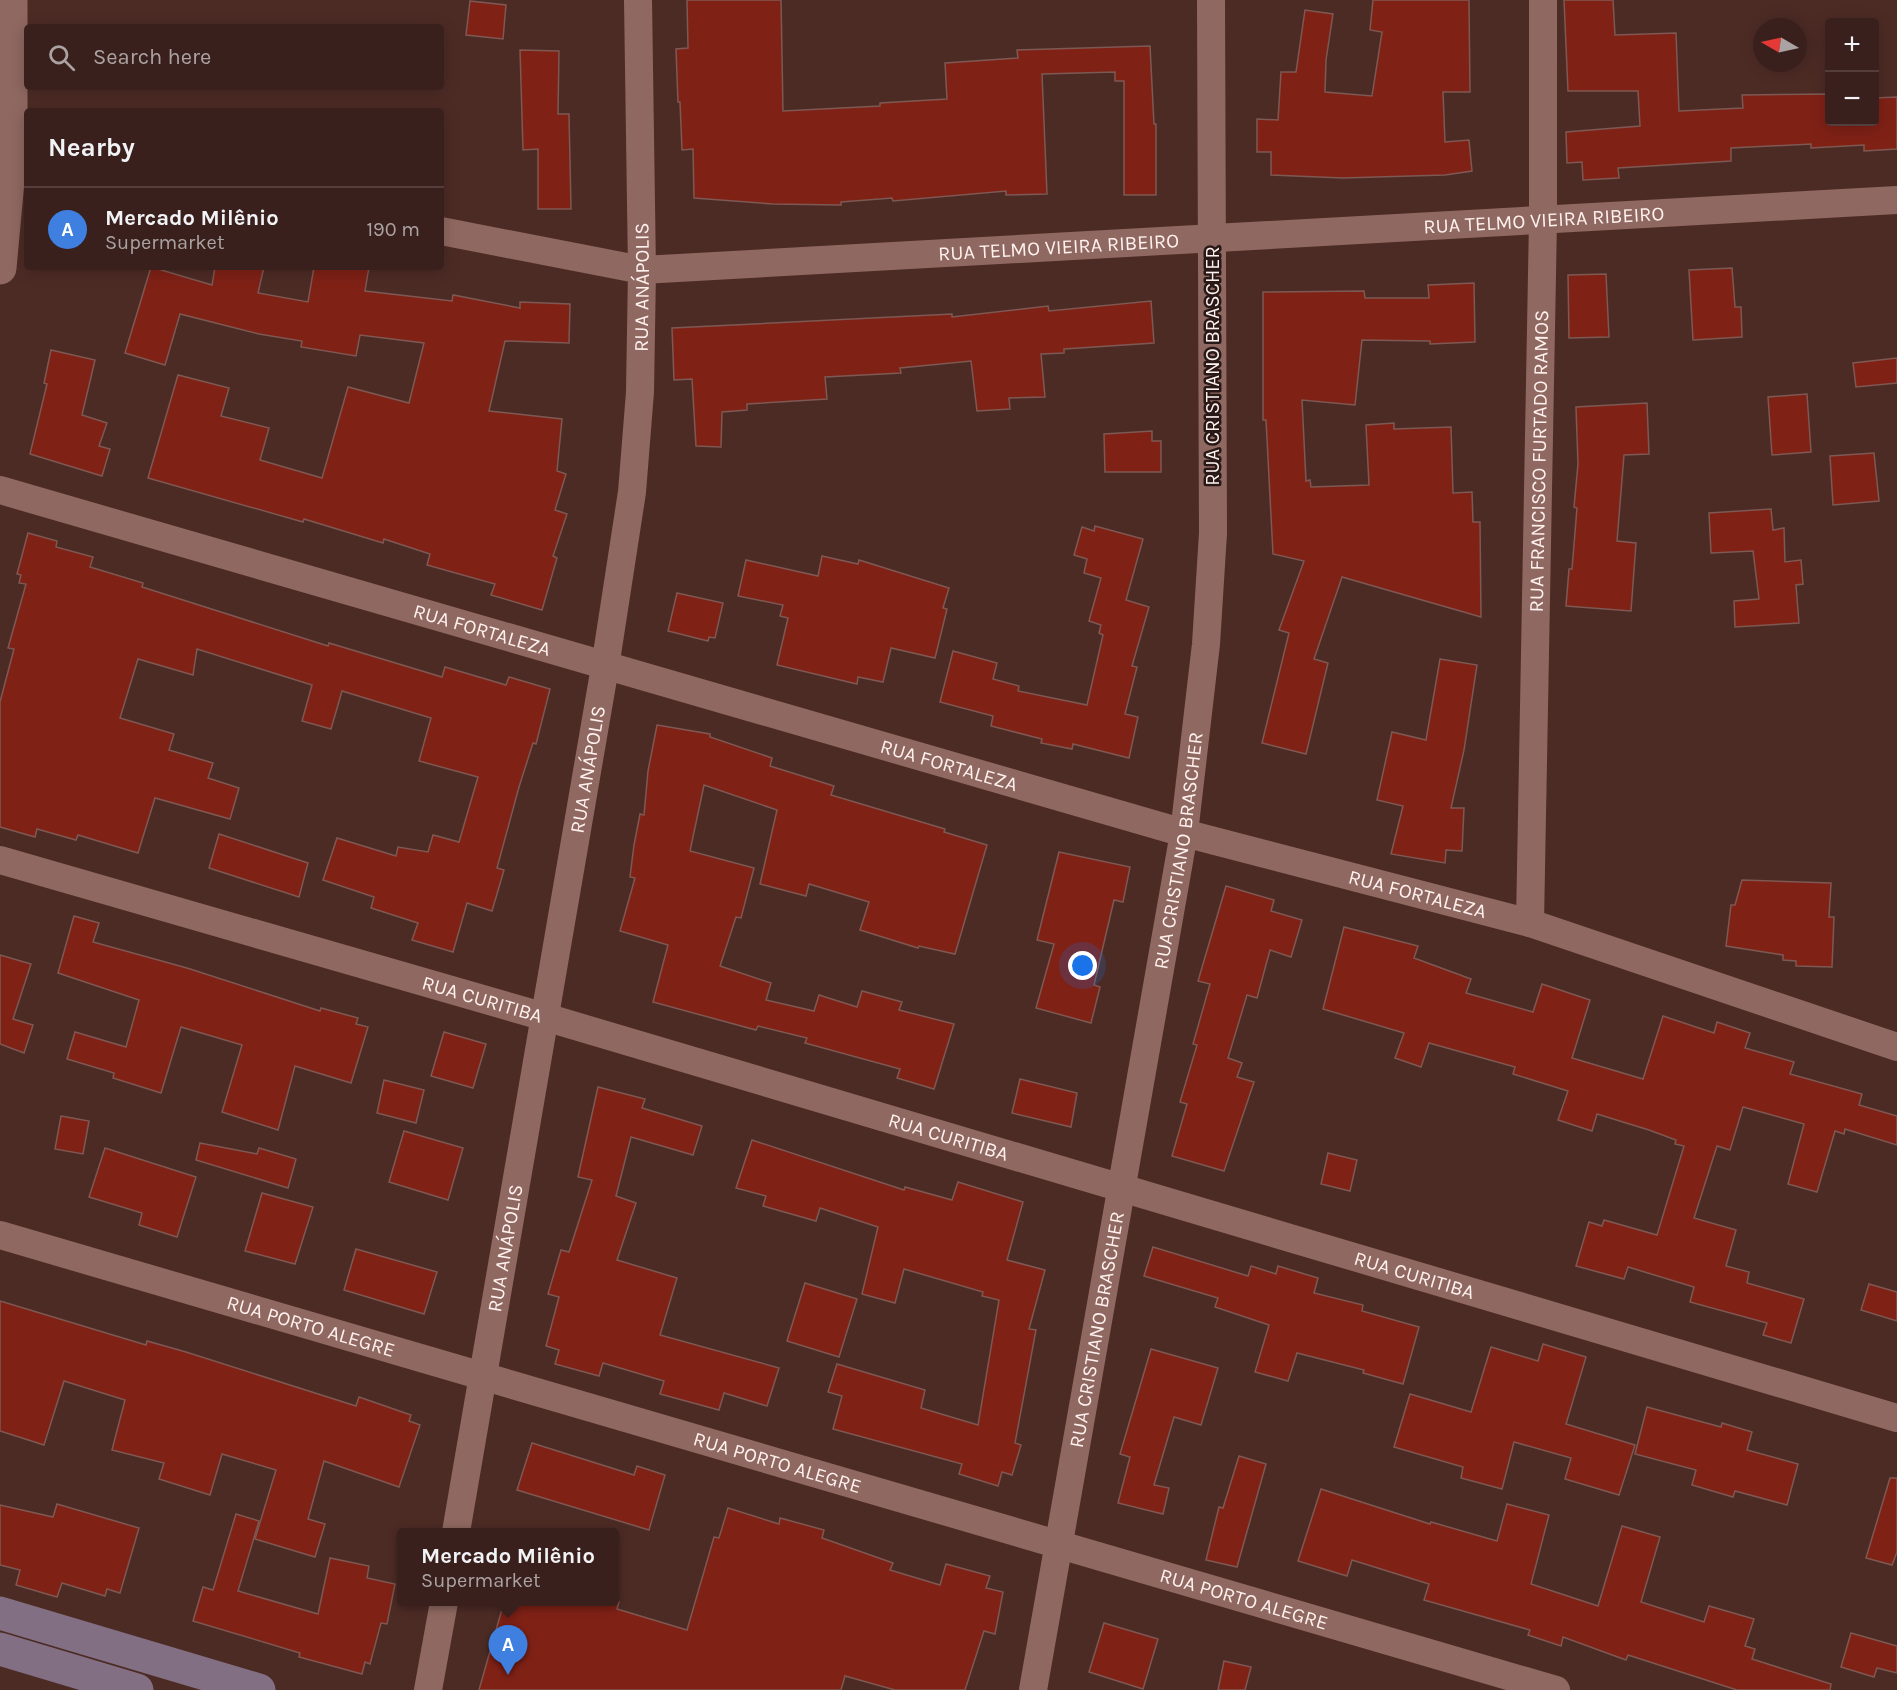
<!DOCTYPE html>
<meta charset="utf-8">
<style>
:root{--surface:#3a201c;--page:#452d29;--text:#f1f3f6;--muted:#aba3a3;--line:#543e3b;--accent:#8c9099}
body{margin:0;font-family:Karla,sans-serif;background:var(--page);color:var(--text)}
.controls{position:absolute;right:18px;top:18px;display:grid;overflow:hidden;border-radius:6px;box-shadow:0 3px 15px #0003}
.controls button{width:54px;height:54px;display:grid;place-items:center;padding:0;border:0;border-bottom:2px solid var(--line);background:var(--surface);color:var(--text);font:30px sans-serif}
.compass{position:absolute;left:1753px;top:18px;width:54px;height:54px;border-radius:50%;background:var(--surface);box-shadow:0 3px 15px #0003;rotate:279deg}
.you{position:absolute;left:1083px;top:966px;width:21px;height:21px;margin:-15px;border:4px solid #fff;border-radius:50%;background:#1a73e8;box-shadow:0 0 0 9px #1a73e833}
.badge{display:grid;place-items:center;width:39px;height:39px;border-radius:50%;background:var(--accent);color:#fff;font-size:20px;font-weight:700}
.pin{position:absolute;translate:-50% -50px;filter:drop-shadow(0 2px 3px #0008)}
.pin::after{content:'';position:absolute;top:32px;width:21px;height:18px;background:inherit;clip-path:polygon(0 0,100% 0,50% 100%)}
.popup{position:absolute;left:397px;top:1528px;width:222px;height:78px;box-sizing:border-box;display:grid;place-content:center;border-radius:6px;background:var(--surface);filter:drop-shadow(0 2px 4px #0005);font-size:20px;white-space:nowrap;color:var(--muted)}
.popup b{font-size:22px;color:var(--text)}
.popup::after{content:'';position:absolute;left:50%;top:100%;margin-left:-12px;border:12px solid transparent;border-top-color:var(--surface)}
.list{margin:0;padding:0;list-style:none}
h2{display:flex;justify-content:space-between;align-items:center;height:78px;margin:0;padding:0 24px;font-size:26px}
h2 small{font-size:20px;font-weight:400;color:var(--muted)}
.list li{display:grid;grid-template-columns:39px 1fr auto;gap:18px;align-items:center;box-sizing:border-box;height:84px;padding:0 24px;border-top:2px solid var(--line)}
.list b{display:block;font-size:22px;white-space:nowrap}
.list p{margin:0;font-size:20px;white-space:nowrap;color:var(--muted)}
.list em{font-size:20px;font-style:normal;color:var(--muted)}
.icon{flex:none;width:33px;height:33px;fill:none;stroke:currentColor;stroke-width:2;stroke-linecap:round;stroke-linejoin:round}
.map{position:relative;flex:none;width:1897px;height:1690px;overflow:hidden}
.search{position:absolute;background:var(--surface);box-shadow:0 3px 15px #0003;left:24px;top:24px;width:420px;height:66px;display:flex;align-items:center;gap:15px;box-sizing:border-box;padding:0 21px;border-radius:6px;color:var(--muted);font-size:22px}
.panel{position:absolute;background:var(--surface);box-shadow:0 3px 15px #0003;left:24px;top:108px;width:420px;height:162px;border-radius:6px}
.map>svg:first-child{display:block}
.building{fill:#802116;stroke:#7e5852;stroke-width:1.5}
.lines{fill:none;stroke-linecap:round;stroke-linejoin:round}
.minor{stroke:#8f6861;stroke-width:28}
.tertiary{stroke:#8f6861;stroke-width:33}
.secondary{stroke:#836f83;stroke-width:33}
.labels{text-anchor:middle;stroke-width:5;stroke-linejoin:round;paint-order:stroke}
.street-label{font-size:20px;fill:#fff1ee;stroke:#281916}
</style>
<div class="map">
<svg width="1897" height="1690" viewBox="0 0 1897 1690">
<rect width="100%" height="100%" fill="#4d2b25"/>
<g class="building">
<path d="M 687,0 L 781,0 L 783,111 L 880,106 L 880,103 L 947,99 L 945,63 L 1018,58 L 1017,50 L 1150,46 L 1154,124 L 1156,124 L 1156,195 L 1124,195 L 1124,81 L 1115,81 L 1115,72 L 1042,74 L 1047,194 L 1006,195 L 1006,191 L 893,201 L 892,198 L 841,202 L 841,205 L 773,204 L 694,198 L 693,149 L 682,150 L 680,102 L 678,102 L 676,49 L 688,48 Z"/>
<path d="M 1373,0 L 1469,0 L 1470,92 L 1443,92 L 1445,142 L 1469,140 L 1472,171 L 1445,175 L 1343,178 L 1271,175 L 1271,152 L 1257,152 L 1257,119 L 1278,120 L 1281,72 L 1296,72 L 1305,10 L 1333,14 L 1326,60 L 1325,92 L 1372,96 L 1382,32 L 1370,30 Z"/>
<path d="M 1564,0 L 1613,0 L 1615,35 L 1676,33 L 1679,111 L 1743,108 L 1742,95 L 1830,94 L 1830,122 L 1875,122 L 1875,98 L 1897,97 L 1897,149 L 1864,151 L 1864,145 L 1811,148 L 1811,144 L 1731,148 L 1731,161 L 1618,168 L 1619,178 L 1583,180 L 1582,162 L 1567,163 L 1566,132 L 1640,126 L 1638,91 L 1568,91 Z"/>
<path d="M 470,1 L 506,5 L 503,39 L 466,35 Z"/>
<path d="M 520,50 L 559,51 L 558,114 L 569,114 L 571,209 L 538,209 L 538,149 L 523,150 Z"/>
<path d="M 151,267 L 212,285 L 215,267 L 264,267 L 258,293 L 308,302 L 314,267 L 369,267 L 365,291 L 452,301 L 453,295 L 520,308 L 520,302 L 570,304 L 569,343 L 505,341 L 489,411 L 562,419 L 557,471 L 566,474 L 555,510 L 567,514 L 553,556 L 557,558 L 542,610 L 491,595 L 495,584 L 427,565 L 430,554 L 384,539 L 383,543 L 304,519 L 303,522 L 148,478 L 178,375 L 229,388 L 221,416 L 269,428 L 260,460 L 322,478 L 348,387 L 409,403 L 424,343 L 360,335 L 356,356 L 301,347 L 302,341 L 259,334 L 180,314 L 165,365 L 125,353 Z"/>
<path d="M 1732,268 L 1735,307 L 1741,307 L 1742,337 L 1693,340 L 1689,270 Z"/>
<path d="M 1606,274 L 1609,337 L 1569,338 L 1568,275 Z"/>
<path d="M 1474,283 L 1475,342 L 1430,344 L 1430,341 L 1362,340 L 1355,405 L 1302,400 L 1306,481 L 1310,480 L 1311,487 L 1369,485 L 1366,425 L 1394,423 L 1394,429 L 1451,427 L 1453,493 L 1472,492 L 1473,522 L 1480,522 L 1481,617 L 1342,577 L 1314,659 L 1328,663 L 1306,754 L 1262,743 L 1289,633 L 1279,630 L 1304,561 L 1273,554 L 1266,420 L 1263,420 L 1263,292 L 1364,291 L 1365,298 L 1429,298 L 1428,285 Z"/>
<path d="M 1151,301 L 1154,343 L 1064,349 L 1064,353 L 1041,354 L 1045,397 L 1009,398 L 1010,409 L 977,411 L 971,361 L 900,368 L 901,373 L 825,377 L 827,399 L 747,404 L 747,410 L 722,412 L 721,447 L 696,446 L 692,379 L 674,380 L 672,328 L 952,314 L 952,317 L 1048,306 L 1049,311 Z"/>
<path d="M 51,350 L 95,360 L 82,415 L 107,423 L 99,446 L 110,449 L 102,476 L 30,454 L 47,384 L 44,383 Z"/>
<path d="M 1897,358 L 1897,383 L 1856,387 L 1853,363 Z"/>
<path d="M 1807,394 L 1811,452 L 1772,455 L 1768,397 Z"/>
<path d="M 1647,403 L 1649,454 L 1624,455 L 1617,541 L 1636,543 L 1631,611 L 1566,606 L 1569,569 L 1572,569 L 1577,508 L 1574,507 L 1578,464 L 1576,407 Z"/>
<path d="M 1152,431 L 1152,441 L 1161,441 L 1161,472 L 1105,472 L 1104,434 Z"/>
<path d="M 1874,453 L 1879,501 L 1833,505 L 1830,456 Z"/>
<path d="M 1771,509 L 1773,530 L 1784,528 L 1785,562 L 1801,560 L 1803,584 L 1796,585 L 1799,623 L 1735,627 L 1734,601 L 1759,599 L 1753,551 L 1711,553 L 1709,513 Z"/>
<path d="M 1095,526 L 1143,539 L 1126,600 L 1149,607 L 1132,666 L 1137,667 L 1125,714 L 1138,717 L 1129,758 L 1073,744 L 1072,749 L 1041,743 L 1042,739 L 991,726 L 993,716 L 940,702 L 953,651 L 997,663 L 993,679 L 1019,686 L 1018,691 L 1087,705 L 1103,635 L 1099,633 L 1101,625 L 1089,621 L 1101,578 L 1084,573 L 1087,559 L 1074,555 L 1082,527 L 1094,531 Z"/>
<path d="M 28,533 L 57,541 L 56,547 L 93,557 L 90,567 L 143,583 L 142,587 L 328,646 L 329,643 L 442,677 L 445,667 L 506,685 L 509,677 L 550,689 L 536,744 L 533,743 L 519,787 L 497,868 L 504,870 L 492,911 L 467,903 L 453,952 L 412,940 L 418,923 L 371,908 L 374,897 L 323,880 L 337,838 L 396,856 L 398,847 L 428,852 L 433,835 L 459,842 L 478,777 L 419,761 L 431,718 L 342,691 L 331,729 L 302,721 L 312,685 L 197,649 L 193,675 L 138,659 L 120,718 L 174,734 L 169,750 L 213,763 L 208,778 L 239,788 L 230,819 L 155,798 L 138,853 L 78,835 L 76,840 L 37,829 L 35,837 L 0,827 L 0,702 L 14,649 L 8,648 L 26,584 L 19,583 L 21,575 L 17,574 Z"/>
<path d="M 822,556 L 858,564 L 859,560 L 949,588 L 943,608 L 947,609 L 935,658 L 891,648 L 883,682 L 858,677 L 857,684 L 777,665 L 788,618 L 780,616 L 783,605 L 738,596 L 746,560 L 818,576 Z"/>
<path d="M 677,593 L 723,603 L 715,638 L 709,637 L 708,641 L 668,631 Z"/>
<path d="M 1440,659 L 1477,665 L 1464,750 L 1451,808 L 1464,808 L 1462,851 L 1446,850 L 1445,863 L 1391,854 L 1403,806 L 1377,800 L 1392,732 L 1426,740 Z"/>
<path d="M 657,725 L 710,734 L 710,737 L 772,758 L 770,766 L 834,786 L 831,795 L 945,829 L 944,832 L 987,845 L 955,954 L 919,946 L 918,948 L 860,930 L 869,902 L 809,884 L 806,896 L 760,884 L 777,810 L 704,785 L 690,851 L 754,868 L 741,918 L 736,917 L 720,966 L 771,983 L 766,1000 L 814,1011 L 819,995 L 857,1007 L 862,991 L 902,1002 L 899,1010 L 954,1024 L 934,1089 L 897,1078 L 900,1069 L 805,1043 L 807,1038 L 758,1026 L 756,1030 L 653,1002 L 668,945 L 620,931 L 635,878 L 630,877 L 634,845 L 640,814 L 644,815 L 648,771 Z"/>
<path d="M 219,834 L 308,863 L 299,897 L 209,868 Z"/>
<path d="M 1059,852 L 1130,867 L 1123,902 L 1114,900 L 1094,985 L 1100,987 L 1091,1023 L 1036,1008 L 1054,944 L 1037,940 Z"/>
<path d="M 1742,880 L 1831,883 L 1829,917 L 1834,917 L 1832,967 L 1796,966 L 1796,961 L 1783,960 L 1783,955 L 1726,946 L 1731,905 L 1735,905 Z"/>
<path d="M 1226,886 L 1274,900 L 1271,911 L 1302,920 L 1291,957 L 1270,950 L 1257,998 L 1247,995 L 1228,1058 L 1242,1063 L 1237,1077 L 1254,1082 L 1224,1171 L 1172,1156 L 1187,1104 L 1180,1102 L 1197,1045 L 1193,1044 L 1210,984 L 1198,981 Z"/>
<path d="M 74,916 L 99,923 L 93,942 L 187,968 L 320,1011 L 321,1008 L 358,1018 L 356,1024 L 368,1027 L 351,1083 L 295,1066 L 278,1130 L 222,1112 L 242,1045 L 181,1027 L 161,1093 L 113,1078 L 114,1073 L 67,1059 L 75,1032 L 126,1047 L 139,1000 L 58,973 Z"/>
<path d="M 1344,927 L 1418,946 L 1414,958 L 1471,979 L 1466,993 L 1533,1012 L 1542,984 L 1590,1000 L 1572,1058 L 1643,1079 L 1663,1016 L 1714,1033 L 1717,1022 L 1750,1033 L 1745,1048 L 1794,1062 L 1790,1074 L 1862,1094 L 1859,1105 L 1897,1116 L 1897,1145 L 1845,1129 L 1844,1134 L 1835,1131 L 1817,1192 L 1788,1184 L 1804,1124 L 1743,1107 L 1730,1150 L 1717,1146 L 1694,1218 L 1736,1230 L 1726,1266 L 1749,1272 L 1747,1283 L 1804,1299 L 1791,1343 L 1763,1335 L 1767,1323 L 1690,1302 L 1694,1287 L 1628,1267 L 1624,1279 L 1576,1266 L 1589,1222 L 1602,1226 L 1604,1220 L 1657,1235 L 1684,1146 L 1675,1144 L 1676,1140 L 1649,1130 L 1597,1114 L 1592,1131 L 1558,1120 L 1568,1091 L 1513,1074 L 1515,1067 L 1429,1043 L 1421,1067 L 1395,1058 L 1404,1033 L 1323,1009 Z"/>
<path d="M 0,955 L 31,964 L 13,1019 L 33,1025 L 24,1053 L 0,1044 Z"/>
<path d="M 444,1032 L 486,1044 L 473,1088 L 431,1076 Z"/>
<path d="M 1020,1079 L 1077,1093 L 1071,1127 L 1012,1113 Z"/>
<path d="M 384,1080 L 424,1090 L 416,1123 L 377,1113 Z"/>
<path d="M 598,1087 L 645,1099 L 642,1108 L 702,1126 L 693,1155 L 631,1137 L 616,1196 L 636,1203 L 617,1260 L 677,1278 L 660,1335 L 779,1368 L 767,1406 L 724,1393 L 719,1410 L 660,1394 L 664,1381 L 603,1363 L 599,1376 L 555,1364 L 559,1350 L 546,1346 L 559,1297 L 548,1294 L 561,1250 L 569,1252 L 592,1180 L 578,1177 Z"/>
<path d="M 61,1116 L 89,1121 L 83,1154 L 55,1149 Z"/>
<path d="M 404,1131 L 463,1148 L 448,1200 L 389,1182 Z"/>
<path d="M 752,1140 L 904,1190 L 905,1187 L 952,1200 L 958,1182 L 1023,1202 L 1007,1260 L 1045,1270 L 1029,1329 L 1036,1330 L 1015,1443 L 1021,1445 L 1012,1475 L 1002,1472 L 998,1486 L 959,1474 L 962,1464 L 833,1429 L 842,1396 L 828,1392 L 837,1364 L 925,1390 L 921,1408 L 978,1425 L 999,1300 L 982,1296 L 983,1292 L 904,1269 L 895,1303 L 862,1294 L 878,1227 L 820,1208 L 816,1221 L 763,1206 L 766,1196 L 736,1188 Z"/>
<path d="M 200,1143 L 257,1154 L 259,1148 L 296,1159 L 288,1188 L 196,1160 Z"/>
<path d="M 105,1148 L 196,1177 L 177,1237 L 139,1225 L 142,1213 L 89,1197 Z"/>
<path d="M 1328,1153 L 1357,1160 L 1350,1191 L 1321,1184 Z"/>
<path d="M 262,1193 L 313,1207 L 295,1264 L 245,1251 Z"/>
<path d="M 1153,1247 L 1248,1276 L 1251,1266 L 1276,1274 L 1278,1266 L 1318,1278 L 1314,1293 L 1363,1305 L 1362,1311 L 1419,1327 L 1403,1384 L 1363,1373 L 1364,1370 L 1297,1353 L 1288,1381 L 1255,1372 L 1269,1325 L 1215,1307 L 1218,1298 L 1144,1276 Z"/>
<path d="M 356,1249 L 437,1272 L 424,1314 L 344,1290 Z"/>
<path d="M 805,1283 L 857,1299 L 839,1357 L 787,1341 Z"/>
<path d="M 1869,1284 L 1897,1292 L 1897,1321 L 1861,1310 Z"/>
<path d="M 0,1301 L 146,1345 L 147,1341 L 186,1352 L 356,1406 L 359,1397 L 411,1415 L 409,1421 L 420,1425 L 399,1487 L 324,1461 L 308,1519 L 325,1524 L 315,1557 L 255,1539 L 276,1470 L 222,1454 L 210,1495 L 159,1479 L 164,1463 L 112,1450 L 125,1400 L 64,1381 L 44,1445 L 0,1431 Z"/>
<path d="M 1543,1344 L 1586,1357 L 1566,1424 L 1635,1445 L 1619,1495 L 1565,1479 L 1571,1458 L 1514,1442 L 1502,1489 L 1461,1478 L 1463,1467 L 1394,1447 L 1410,1394 L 1471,1412 L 1491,1347 L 1538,1361 Z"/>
<path d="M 1151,1349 L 1218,1368 L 1201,1425 L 1174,1417 L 1154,1485 L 1169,1488 L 1163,1514 L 1118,1503 L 1130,1457 L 1120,1454 Z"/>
<path d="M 1647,1407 L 1721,1427 L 1722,1423 L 1752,1432 L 1747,1450 L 1798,1464 L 1787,1505 L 1735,1491 L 1733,1497 L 1692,1485 L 1696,1470 L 1635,1454 Z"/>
<path d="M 532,1443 L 634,1475 L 637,1466 L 665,1475 L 649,1530 L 517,1490 Z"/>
<path d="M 1239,1456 L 1266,1464 L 1237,1567 L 1206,1560 L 1219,1507 L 1223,1508 Z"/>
<path d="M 1890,1478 L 1897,1478 L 1897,1552 L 1892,1565 L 1866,1558 Z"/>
<path d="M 1321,1489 L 1430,1524 L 1431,1522 L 1497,1541 L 1507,1504 L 1549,1515 L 1531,1584 L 1598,1606 L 1622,1526 L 1660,1537 L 1641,1602 L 1704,1622 L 1709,1606 L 1754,1619 L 1745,1646 L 1755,1649 L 1752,1659 L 1831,1684 L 1830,1690 L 1737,1690 L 1628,1655 L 1626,1660 L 1563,1637 L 1561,1646 L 1528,1635 L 1530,1630 L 1424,1600 L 1429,1584 L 1352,1560 L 1347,1576 L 1298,1561 Z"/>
<path d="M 57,1504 L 139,1528 L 120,1593 L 107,1589 L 105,1596 L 62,1583 L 57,1597 L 16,1585 L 20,1570 L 0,1565 L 0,1505 L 53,1517 Z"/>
<path d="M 728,1508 L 779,1524 L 780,1518 L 824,1530 L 822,1538 L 893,1563 L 890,1570 L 940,1585 L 946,1564 L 990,1576 L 986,1588 L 1003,1592 L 995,1634 L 984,1631 L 965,1690 L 895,1690 L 845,1676 L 841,1690 L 479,1690 L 504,1602 L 619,1602 L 617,1609 L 687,1630 L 714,1537 L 719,1538 Z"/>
<path d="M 236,1514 L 259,1521 L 238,1591 L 318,1614 L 330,1558 L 369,1566 L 367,1578 L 395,1584 L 387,1624 L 381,1623 L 370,1664 L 365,1662 L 362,1674 L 299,1657 L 300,1653 L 193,1621 L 203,1587 L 213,1590 Z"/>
<path d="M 1104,1623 L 1158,1639 L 1143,1689 L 1089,1672 Z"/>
<path d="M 1851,1633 L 1897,1646 L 1897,1673 L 1877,1668 L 1874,1677 L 1841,1667 Z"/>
<path d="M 1224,1661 L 1251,1667 L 1245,1690 L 1218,1690 Z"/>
</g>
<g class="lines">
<g class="minor">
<path id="s1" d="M 441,231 L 642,270 L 1897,200"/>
<path id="s2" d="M 0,490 L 1184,833 L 1530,923 L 1897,1047"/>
<path id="s3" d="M 0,860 L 545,1017 L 1897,1418"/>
<path id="s4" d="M 1530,923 L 1543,220 L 1543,0"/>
<path id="s5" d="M 0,1235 L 1556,1690"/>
<path id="s6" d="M 456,1532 L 605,667 L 632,492 L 640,392 L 642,270 L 638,0"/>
<path d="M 428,1690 L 444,1602"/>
<path id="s7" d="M 1033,1690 L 1184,833 L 1206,644 L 1213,533 L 1211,0"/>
</g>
<path class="tertiary" d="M 0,268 L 11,148 L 11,0"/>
<g class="secondary">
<path d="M 0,1613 L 259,1690"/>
<path d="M 0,1649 L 137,1690"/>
</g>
</g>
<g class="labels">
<g class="street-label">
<text dy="7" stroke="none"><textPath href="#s1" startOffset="1108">RUA TELMO VIEIRA RIBEIRO</textPath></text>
<text dy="7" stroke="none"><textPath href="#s1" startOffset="622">RUA TELMO VIEIRA RIBEIRO</textPath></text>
<text dy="7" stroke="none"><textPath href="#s6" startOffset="1260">RUA ANÁPOLIS</textPath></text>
<text transform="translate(1212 366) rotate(-90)" y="7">RUA CRISTIANO BRASCHER</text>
<text dy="7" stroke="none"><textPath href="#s4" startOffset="462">RUA FRANCISCO FURTADO RAMOS</textPath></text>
<text dy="7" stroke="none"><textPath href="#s2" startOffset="502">RUA FORTALEZA</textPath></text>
<text dy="7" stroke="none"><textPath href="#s2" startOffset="988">RUA FORTALEZA</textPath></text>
<text dy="7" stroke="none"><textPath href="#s6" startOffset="774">RUA ANÁPOLIS</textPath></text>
<text dy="7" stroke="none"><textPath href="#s7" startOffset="852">RUA CRISTIANO BRASCHER</textPath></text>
<text dy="7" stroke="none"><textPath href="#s2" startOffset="1474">RUA FORTALEZA</textPath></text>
<text dy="7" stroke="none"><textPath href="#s3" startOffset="502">RUA CURITIBA</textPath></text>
<text dy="7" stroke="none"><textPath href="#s3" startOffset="988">RUA CURITIBA</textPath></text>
<text dy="7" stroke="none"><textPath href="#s6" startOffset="288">RUA ANÁPOLIS</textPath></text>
<text dy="7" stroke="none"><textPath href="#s3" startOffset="1474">RUA CURITIBA</textPath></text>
<text dy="7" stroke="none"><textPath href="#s5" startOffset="324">RUA PORTO ALEGRE</textPath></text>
<text dy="7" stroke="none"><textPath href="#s7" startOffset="366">RUA CRISTIANO BRASCHER</textPath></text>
<text dy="7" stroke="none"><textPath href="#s5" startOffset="810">RUA PORTO ALEGRE</textPath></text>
<text dy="7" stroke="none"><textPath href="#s5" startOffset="1296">RUA PORTO ALEGRE</textPath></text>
</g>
</g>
</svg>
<div class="controls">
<button>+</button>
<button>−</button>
</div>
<svg class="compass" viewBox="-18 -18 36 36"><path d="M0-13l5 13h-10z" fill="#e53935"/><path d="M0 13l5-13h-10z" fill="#aba3a3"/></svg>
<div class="you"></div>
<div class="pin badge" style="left:508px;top:1675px;background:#3f7fe0">A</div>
<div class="popup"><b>Mercado Milênio</b>Supermarket</div>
<div class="search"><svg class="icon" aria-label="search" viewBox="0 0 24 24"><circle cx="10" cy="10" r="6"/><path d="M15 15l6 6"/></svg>Search here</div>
<section class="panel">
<h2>Nearby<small></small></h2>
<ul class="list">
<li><span class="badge" style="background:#3f7fe0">A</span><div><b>Mercado Milênio</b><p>Supermarket</p></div><em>190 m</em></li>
</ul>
</section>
</div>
